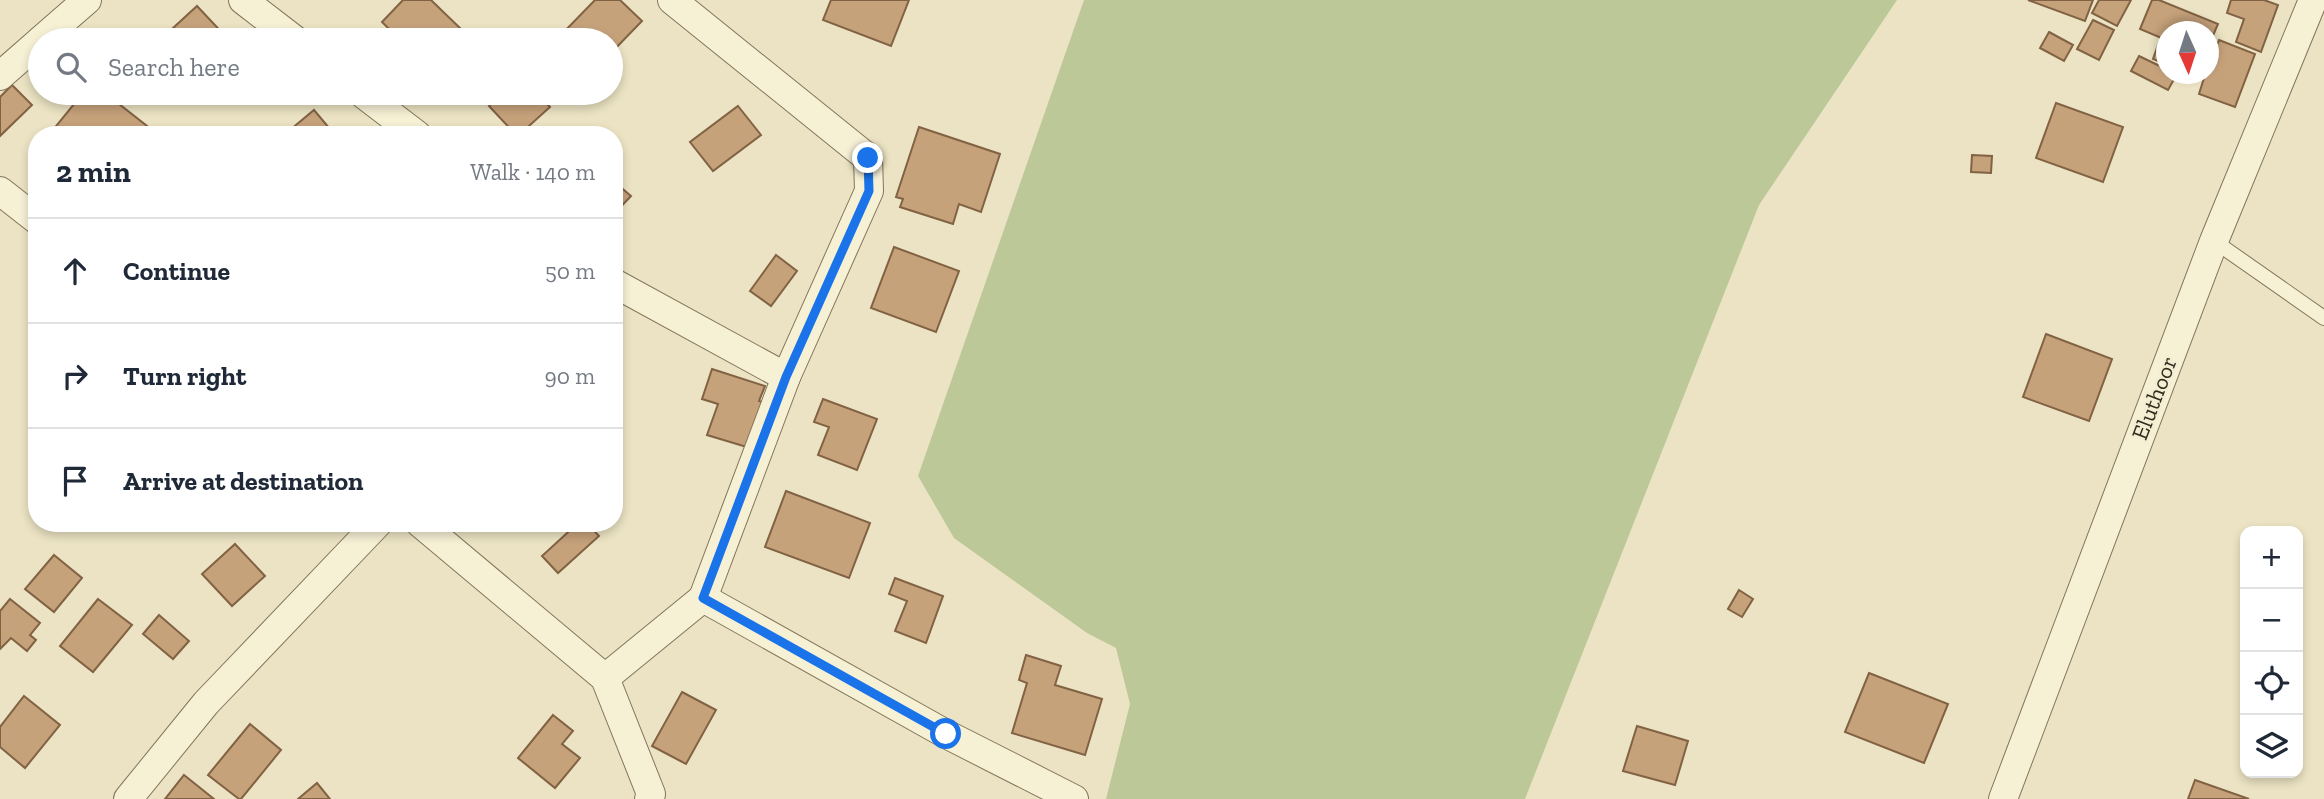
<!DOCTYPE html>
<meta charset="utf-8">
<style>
:root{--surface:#fff;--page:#f6f6f7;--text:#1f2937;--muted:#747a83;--line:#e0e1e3}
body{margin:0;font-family:"Zilla Slab",serif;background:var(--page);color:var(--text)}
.controls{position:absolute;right:21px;bottom:21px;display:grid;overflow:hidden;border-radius:14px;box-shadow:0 4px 10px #0003}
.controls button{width:63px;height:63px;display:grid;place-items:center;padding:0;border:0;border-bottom:2px solid var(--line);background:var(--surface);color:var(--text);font:35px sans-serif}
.compass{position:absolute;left:2156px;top:21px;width:63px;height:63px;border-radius:50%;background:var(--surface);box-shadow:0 4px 10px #0003;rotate:177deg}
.stop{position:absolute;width:21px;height:21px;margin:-16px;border:5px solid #1a73e8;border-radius:50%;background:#fff}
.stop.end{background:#1a73e8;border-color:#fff;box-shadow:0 2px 7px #0008}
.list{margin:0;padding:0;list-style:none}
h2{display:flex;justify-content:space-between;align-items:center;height:91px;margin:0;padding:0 28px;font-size:30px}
h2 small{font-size:23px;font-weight:400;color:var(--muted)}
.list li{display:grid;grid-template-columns:46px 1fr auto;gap:21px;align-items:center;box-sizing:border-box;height:105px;padding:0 28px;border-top:2px solid var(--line)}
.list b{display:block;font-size:26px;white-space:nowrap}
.list em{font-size:23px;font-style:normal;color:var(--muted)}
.icon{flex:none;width:38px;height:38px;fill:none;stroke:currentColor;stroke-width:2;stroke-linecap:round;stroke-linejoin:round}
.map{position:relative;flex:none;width:2324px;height:799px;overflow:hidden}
.search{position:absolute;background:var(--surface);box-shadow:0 4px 10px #0003;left:28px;top:28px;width:595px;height:77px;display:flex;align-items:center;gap:18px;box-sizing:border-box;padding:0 24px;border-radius:38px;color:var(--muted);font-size:26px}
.panel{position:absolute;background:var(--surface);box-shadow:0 4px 10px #0003;left:28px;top:126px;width:595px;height:406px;border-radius:28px}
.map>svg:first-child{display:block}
.grass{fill:#bdc898}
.building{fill:#c6a27b;stroke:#816243;stroke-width:2}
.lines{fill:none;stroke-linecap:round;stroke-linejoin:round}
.lane-casing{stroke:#83755b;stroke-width:16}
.street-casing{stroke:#83755b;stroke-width:30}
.lane{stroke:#f6f0d5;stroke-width:14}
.street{stroke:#f6f0d5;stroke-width:28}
.route{stroke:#1a73e8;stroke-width:9}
.labels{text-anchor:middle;stroke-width:5;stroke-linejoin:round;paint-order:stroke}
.street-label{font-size:23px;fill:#342b1e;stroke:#f3edd2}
</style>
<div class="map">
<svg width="2324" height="799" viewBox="0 0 2324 799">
<rect width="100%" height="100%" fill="#ebe3c3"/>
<path class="grass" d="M 1084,0 L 1897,0 L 1759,205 L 1525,799 L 1106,799 L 1130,704 L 1116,648 L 1087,633 L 954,538 L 918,476 Z"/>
<g class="building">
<path d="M 403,0 L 431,0 L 462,30 L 452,40 L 400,40 L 382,22 Z"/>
<path d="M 595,0 L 620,0 L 642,21 L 611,53 L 611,40 L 556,40 Z"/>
<path d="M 831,0 L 909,0 L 891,46 L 823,20 Z"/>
<path d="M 2028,0 L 2093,0 L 2085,21 Z"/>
<path d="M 2099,0 L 2131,0 L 2117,26 L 2092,13 Z"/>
<path d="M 2152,0 L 2159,0 L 2218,24 L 2208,47 L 2208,32 L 2166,32 L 2166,40 L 2140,29 Z"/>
<path d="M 2231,0 L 2264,0 L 2278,5 L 2261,52 L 2236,42 L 2244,19 L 2227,13 Z"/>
<path d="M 197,6 L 229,40 L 160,40 Z"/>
<path d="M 2093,20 L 2114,30 L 2099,60 L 2077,49 Z"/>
<path d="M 2049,32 L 2073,45 L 2064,61 L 2040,48 Z"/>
<path d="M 2219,40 L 2255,54 L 2235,107 L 2199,94 L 2204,78 L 2192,74 L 2208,74 L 2208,60 L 2211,61 Z"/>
<path d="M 2159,42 L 2166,45 L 2166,64 L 2153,59 Z"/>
<path d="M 2139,56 L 2166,69 L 2166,74 L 2177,74 L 2168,90 L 2131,71 Z"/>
<path d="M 12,85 L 32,105 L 0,136 L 0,97 Z"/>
<path d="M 83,93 L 105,93 L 147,126 L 140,135 L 57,135 L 52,131 Z"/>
<path d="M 504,93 L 537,93 L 550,107 L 519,135 L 516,135 L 489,106 Z"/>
<path d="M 2056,103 L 2123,127 L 2103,182 L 2036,158 Z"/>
<path d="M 738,106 L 761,135 L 713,171 L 690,142 Z"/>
<path d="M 314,110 L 335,135 L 284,135 Z"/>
<path d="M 919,127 L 1000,154 L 981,212 L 959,204 L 953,224 L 900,207 L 903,199 L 896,197 Z"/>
<path d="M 1972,155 L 1992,156 L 1991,173 L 1971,172 Z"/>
<path d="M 617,184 L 631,196 L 614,214 L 614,187 Z"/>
<path d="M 894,247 L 959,271 L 936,332 L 871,308 Z"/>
<path d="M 776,255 L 797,271 L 771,306 L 750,291 Z"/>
<path d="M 2046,334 L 2112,359 L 2089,421 L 2023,397 Z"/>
<path d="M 712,369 L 765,386 L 759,401 L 765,403 L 750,448 L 707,435 L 718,404 L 702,399 Z"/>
<path d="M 823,399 L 877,419 L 857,470 L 818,455 L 829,427 L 814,422 Z"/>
<path d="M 786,491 L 870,523 L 849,578 L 765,547 Z"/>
<path d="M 578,523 L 587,523 L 599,536 L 558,573 L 542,556 Z"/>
<path d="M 235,544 L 265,576 L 232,606 L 202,574 Z"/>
<path d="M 54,555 L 82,578 L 54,612 L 25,589 Z"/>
<path d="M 895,578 L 943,596 L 926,643 L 895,631 L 907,601 L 889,594 Z"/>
<path d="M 1739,590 L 1753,599 L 1742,617 L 1728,609 Z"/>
<path d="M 10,599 L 40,623 L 30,635 L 36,640 L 27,651 L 11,638 L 0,649 L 0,611 Z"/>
<path d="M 98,599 L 132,625 L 93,672 L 60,646 Z"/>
<path d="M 159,615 L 189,641 L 173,659 L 143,634 Z"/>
<path d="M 1026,655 L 1061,666 L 1055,685 L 1102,699 L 1085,755 L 1012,733 L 1027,683 L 1019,680 Z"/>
<path d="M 1869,673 L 1948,704 L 1924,763 L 1845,732 Z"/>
<path d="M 682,692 L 716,710 L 686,764 L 652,746 Z"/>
<path d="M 24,696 L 60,725 L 25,768 L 0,747 L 0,727 Z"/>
<path d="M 553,715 L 573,731 L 562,744 L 580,758 L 555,788 L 518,758 Z"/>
<path d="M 250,724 L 281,750 L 241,799 L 239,799 L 208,775 Z"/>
<path d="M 1637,726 L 1688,741 L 1675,785 L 1623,771 Z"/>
<path d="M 184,775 L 214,799 L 165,799 Z"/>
<path d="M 2195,780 L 2249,799 L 2188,799 Z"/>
<path d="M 317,783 L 330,799 L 298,799 Z"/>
</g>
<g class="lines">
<defs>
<path id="lane" d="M 2214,241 L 2324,318"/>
<g id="street">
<path d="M 243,0 L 295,40"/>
<path d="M 672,0 L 868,158 L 869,191 L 786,377"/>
<path d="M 41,40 L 87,0"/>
<path d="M 0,76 L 40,41"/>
<path d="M 362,93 L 417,135"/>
<path d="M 0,191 L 37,220"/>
<path d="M 614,283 L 786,377 L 703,598"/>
<path d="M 420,523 L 605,678 L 651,794 L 649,799"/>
<path d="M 605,678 L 703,598 L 946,734 L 1074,799"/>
<path d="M 128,799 L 206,703 L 378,523"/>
<path d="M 2003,799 L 2214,241 L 2313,0"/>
</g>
</defs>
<use href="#lane" class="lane-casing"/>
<use href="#street" class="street-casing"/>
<use href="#lane" class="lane"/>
<use href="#street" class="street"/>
</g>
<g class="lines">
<path class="route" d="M 868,158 L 869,191 L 786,377 L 703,598 L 946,734"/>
</g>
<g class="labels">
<g class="street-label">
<text transform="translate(2154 398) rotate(-69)" y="8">Eluthoor</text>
</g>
</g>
</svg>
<div class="controls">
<button>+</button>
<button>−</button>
<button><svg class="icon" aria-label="locate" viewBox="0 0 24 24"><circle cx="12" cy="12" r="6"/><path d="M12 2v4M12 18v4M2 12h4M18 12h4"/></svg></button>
<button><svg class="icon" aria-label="layers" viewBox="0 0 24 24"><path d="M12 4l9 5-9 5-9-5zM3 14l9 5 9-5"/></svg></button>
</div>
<svg class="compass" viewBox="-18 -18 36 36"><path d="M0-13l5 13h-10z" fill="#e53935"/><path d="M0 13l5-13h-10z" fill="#747a83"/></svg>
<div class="stop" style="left:946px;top:734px"></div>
<div class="stop end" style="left:868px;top:158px"></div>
<div class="search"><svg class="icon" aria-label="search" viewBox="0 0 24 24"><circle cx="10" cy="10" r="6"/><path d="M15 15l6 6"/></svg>Search here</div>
<section class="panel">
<h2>2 min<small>Walk · 140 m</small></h2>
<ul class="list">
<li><svg class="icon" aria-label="ahead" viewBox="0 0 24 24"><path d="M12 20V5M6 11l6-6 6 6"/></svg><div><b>Continue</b></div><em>50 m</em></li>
<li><svg class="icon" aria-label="right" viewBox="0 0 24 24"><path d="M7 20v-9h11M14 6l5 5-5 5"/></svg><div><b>Turn right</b></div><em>90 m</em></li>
<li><svg class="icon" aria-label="arrive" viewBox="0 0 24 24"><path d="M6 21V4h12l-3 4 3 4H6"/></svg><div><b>Arrive at destination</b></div></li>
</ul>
</section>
</div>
